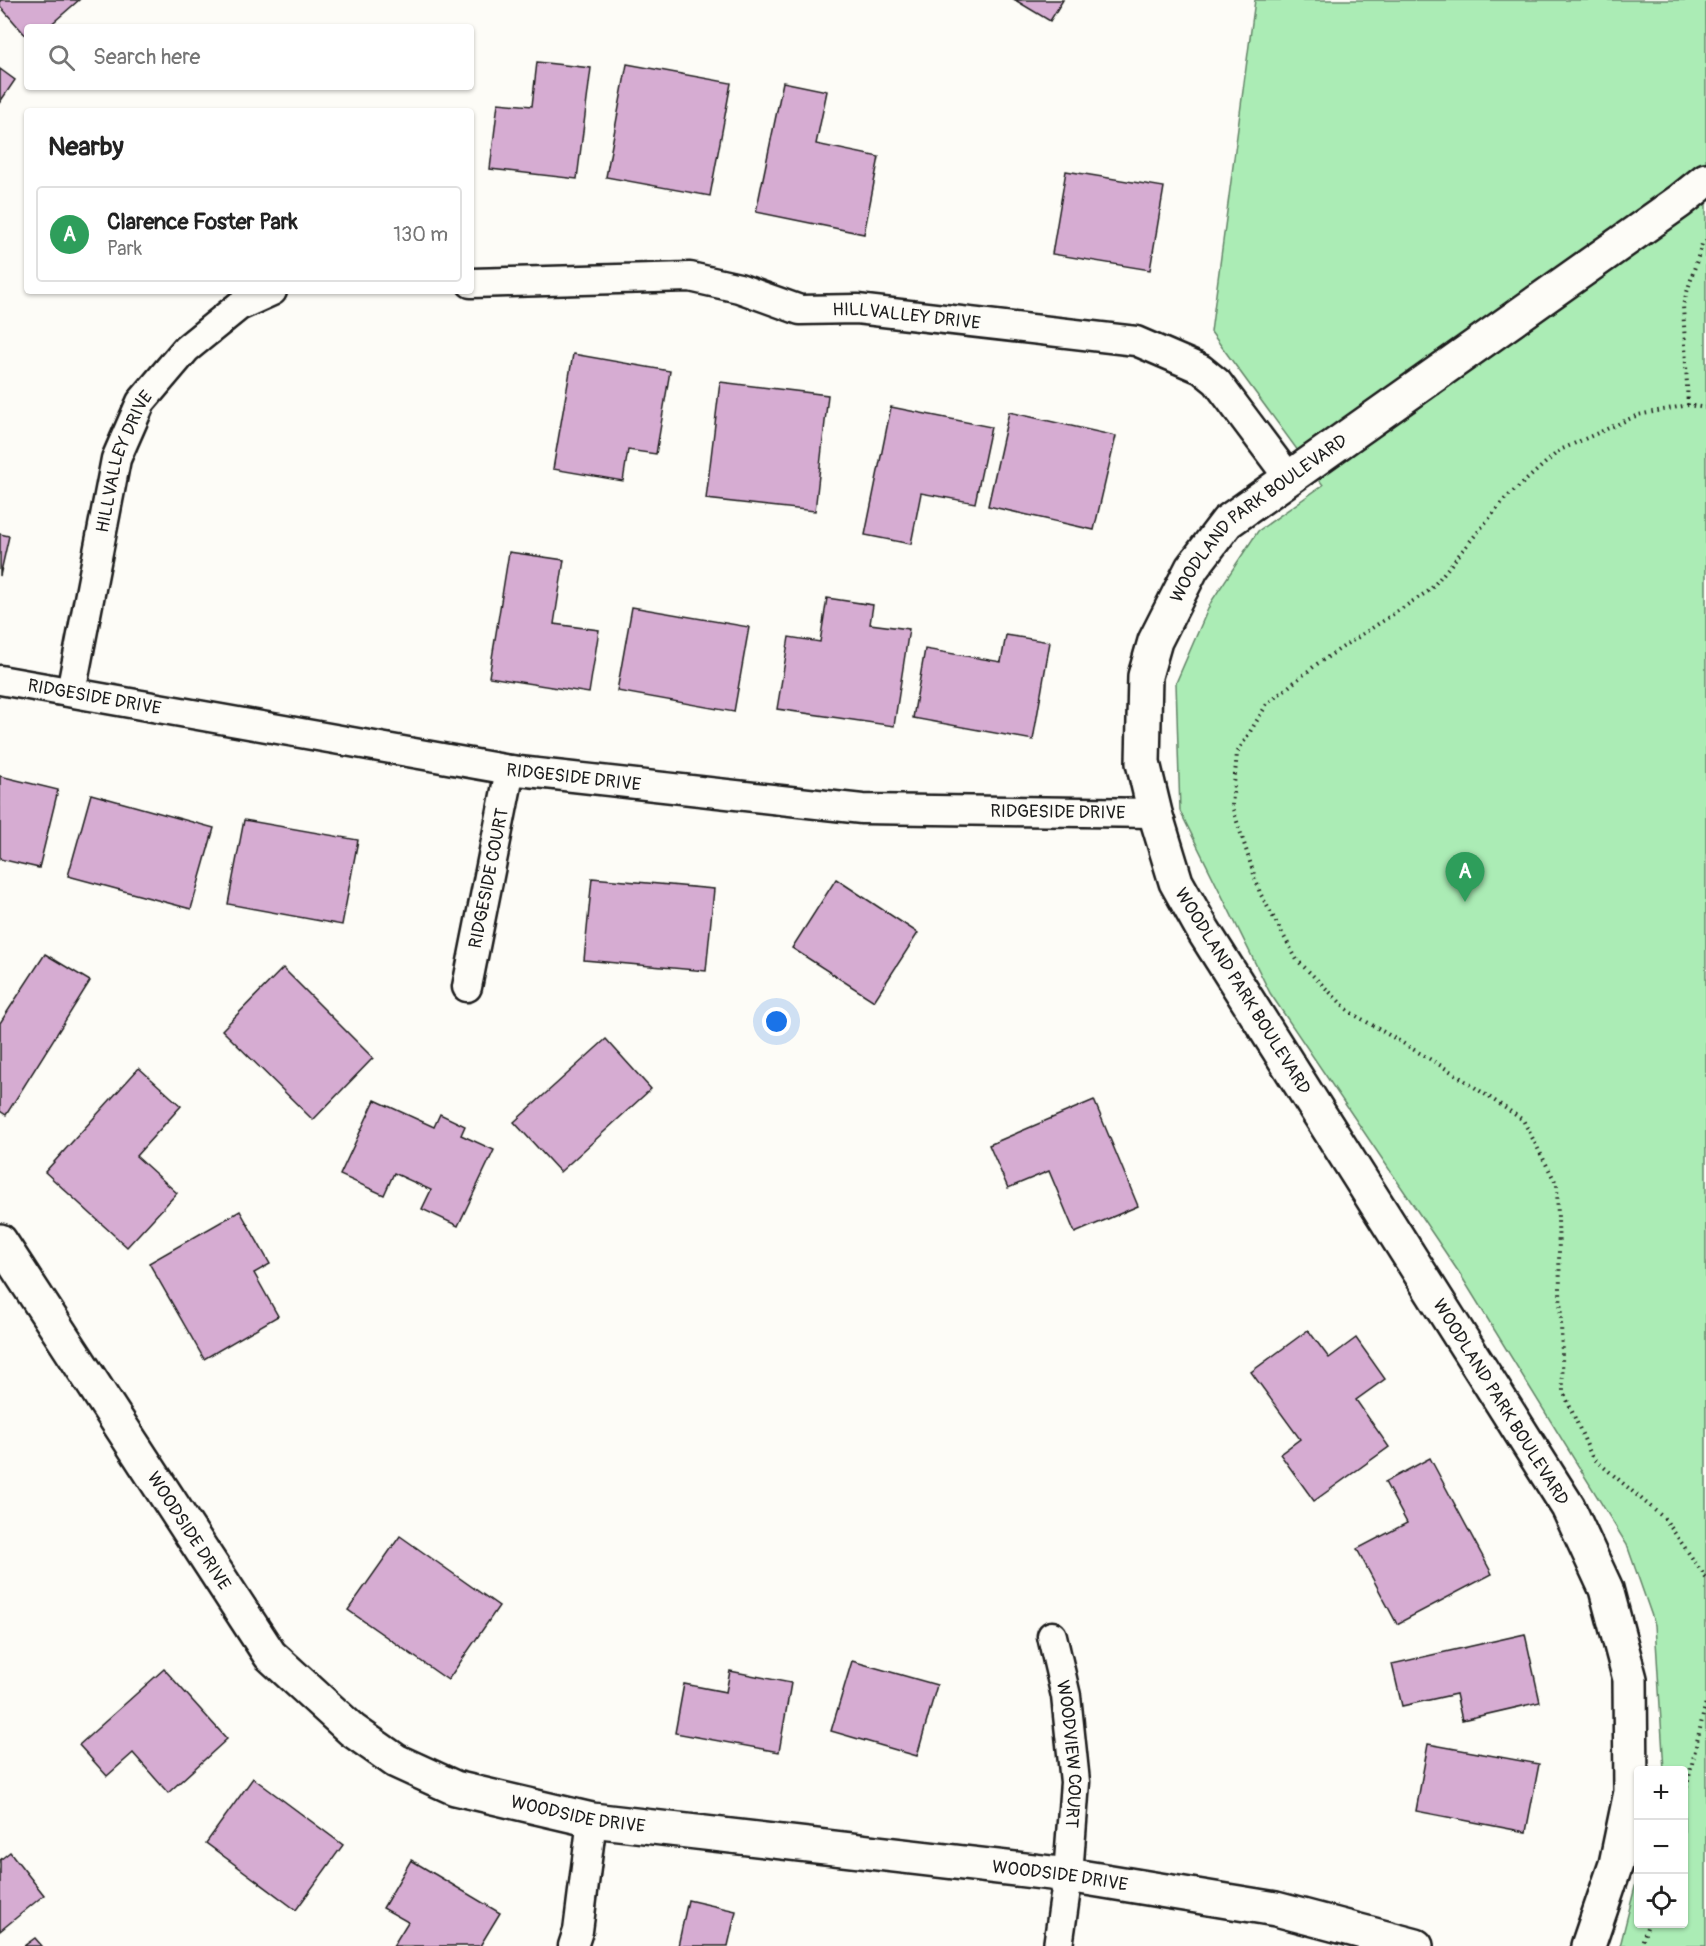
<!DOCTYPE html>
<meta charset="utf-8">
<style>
:root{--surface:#fff;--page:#f6f6f6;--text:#222;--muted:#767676;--line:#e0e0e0;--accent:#0f766e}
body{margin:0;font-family:Pangolin,sans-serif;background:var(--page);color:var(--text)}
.controls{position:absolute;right:18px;bottom:18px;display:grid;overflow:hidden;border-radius:6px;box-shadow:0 2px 4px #0004}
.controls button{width:54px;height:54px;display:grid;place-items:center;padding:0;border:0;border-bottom:2px solid var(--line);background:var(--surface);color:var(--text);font:30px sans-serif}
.you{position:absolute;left:777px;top:1022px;width:21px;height:21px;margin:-15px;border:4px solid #fff;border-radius:50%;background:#1a73e8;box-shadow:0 0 0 9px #1a73e833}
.badge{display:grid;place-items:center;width:39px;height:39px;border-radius:50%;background:var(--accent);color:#fff;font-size:20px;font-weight:700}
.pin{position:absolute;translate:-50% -50px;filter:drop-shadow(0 2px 3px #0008)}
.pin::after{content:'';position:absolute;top:32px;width:21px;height:18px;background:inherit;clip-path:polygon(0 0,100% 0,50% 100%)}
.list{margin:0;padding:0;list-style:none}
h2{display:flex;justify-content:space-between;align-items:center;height:78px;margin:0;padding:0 24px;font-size:26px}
h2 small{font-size:20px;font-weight:400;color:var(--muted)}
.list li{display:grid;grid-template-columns:39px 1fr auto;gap:18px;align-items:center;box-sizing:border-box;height:96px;margin:0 12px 12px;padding:0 12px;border:2px solid var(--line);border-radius:6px}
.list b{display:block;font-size:22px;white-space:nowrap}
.list p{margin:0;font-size:20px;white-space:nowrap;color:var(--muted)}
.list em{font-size:20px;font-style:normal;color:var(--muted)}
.icon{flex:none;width:33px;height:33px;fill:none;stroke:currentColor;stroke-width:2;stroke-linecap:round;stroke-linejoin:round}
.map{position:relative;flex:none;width:1706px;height:1946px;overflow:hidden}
.search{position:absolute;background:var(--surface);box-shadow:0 2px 4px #0004;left:24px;top:24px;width:450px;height:66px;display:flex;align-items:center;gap:15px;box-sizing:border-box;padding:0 21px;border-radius:6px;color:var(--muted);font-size:22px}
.panel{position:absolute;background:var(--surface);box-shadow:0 2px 4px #0004;left:24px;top:108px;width:450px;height:186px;border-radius:6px}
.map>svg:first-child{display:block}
.green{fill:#abecb5;stroke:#648468;stroke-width:1.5}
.building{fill:#d6acd2;stroke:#1c1c1c;stroke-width:1.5}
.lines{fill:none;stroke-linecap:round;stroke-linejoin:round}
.minor-casing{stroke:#1c1c1c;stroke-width:33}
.tertiary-casing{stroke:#1c1c1c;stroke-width:38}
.path{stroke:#1c1c1c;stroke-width:4;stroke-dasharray:1.5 4.5;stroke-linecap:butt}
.minor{stroke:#fdfcf7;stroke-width:28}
.tertiary{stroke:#fdfcf7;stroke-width:33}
.labels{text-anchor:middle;stroke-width:5;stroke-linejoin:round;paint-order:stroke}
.street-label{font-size:18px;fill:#1c1c1c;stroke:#fdfcf7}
</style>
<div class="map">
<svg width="1706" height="1946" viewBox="0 0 1706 1946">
<rect width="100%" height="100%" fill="#fdfcf7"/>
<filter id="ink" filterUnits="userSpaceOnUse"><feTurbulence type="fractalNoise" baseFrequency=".0167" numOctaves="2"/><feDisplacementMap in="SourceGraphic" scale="12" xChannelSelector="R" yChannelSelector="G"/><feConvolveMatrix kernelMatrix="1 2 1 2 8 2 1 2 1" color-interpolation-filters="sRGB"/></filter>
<g filter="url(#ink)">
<path class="green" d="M 1255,0 L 1706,0 L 1706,1946 L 1620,1946 L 1638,1875 L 1638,1924 L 1684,1924 L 1684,1770 L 1664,1770 L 1655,1625 L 1627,1545 L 1460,1274 L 1270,993 L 1180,811 L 1176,683 L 1211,602 L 1258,531 L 1323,485 L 1211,332 Z"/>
<g class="building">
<path d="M 0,0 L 79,0 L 48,27 L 27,27 L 27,37 L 0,6 Z"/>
<path d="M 1015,0 L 1063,0 L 1050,21 Z"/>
<path d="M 537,62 L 591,68 L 577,179 L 490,169 L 498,103 L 532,106 Z"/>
<path d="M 627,64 L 731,83 L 710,196 L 606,177 Z"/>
<path d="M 0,69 L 15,80 L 0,102 Z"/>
<path d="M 783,82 L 827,91 L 816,144 L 879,157 L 864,234 L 756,212 Z"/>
<path d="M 1066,171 L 1164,187 L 1150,270 L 1052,254 Z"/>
<path d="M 573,354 L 670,371 L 656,454 L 628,450 L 623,481 L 553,469 Z"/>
<path d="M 720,382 L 828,395 L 815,511 L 706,499 Z"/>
<path d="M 891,407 L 991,427 L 975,503 L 921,493 L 911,544 L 865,535 Z"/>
<path d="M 1009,412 L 1116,436 L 1094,530 L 988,506 Z"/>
<path d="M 0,534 L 9,536 L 0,576 Z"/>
<path d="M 509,552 L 564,560 L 554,624 L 599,630 L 589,693 L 489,677 Z"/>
<path d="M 827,598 L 873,605 L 870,624 L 909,629 L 894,726 L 777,709 L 789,637 L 820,642 Z"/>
<path d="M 632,607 L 749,627 L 734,712 L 617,691 Z"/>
<path d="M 1006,635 L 1050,642 L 1033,740 L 913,718 L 925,649 L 1001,662 Z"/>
<path d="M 0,776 L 58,790 L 39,868 L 0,859 Z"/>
<path d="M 91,794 L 214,828 L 191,909 L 68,876 Z"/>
<path d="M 244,820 L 358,840 L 342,925 L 228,904 Z"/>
<path d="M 592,878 L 714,889 L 706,971 L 584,960 Z"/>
<path d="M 836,879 L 918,933 L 874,1001 L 792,948 Z"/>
<path d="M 45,954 L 90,981 L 6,1115 L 0,1111 L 0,1023 Z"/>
<path d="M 283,968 L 373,1058 L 313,1120 L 222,1030 Z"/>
<path d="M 606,1039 L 651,1089 L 560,1172 L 514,1122 Z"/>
<path d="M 139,1068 L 181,1106 L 136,1156 L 177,1193 L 127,1247 L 45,1172 Z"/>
<path d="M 375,1100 L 434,1127 L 440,1114 L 465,1126 L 461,1135 L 494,1150 L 458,1226 L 422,1209 L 431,1190 L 394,1173 L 384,1195 L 340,1175 Z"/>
<path d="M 1094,1100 L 1138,1206 L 1075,1233 L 1049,1171 L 1008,1188 L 989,1145 Z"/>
<path d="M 240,1211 L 270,1264 L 254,1273 L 278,1316 L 204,1359 L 149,1263 Z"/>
<path d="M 1308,1330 L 1329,1358 L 1356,1338 L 1385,1379 L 1356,1400 L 1389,1447 L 1314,1501 L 1280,1454 L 1300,1439 L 1251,1372 Z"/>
<path d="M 1430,1458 L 1492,1574 L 1397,1624 L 1357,1549 L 1407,1523 L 1385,1482 Z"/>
<path d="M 400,1536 L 499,1606 L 448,1680 L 348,1610 Z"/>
<path d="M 1525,1634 L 1540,1702 L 1462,1720 L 1456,1694 L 1402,1706 L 1392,1664 Z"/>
<path d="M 852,1661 L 937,1685 L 917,1756 L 831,1731 Z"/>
<path d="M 164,1669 L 227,1739 L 168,1793 L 133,1753 L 107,1776 L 79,1745 Z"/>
<path d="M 730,1671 L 791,1683 L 779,1752 L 675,1733 L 684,1684 L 726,1692 Z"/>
<path d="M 1428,1744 L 1539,1764 L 1526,1832 L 1416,1811 Z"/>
<path d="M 253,1778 L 343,1845 L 296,1910 L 206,1843 Z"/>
<path d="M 10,1852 L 44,1895 L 0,1931 L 0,1860 Z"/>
<path d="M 411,1860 L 500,1913 L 480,1946 L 393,1946 L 408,1922 L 383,1908 Z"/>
<path d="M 688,1900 L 736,1911 L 728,1946 L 678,1946 Z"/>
<path d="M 35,1938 L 42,1946 L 24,1946 Z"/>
</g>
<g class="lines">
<defs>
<g id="minor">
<path id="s1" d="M 471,283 L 690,277 L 739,288 L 800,310 L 857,309 L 1136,341 L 1201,369 L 1217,382 L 1289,478"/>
<path id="s2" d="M 0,680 L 510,770 L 862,809 L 1155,813"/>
<path id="s3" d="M 71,692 L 116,459 L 141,402 L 186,349 L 239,306 L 272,291"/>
<path id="s4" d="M 467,987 L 510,770"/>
<path id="s5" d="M 1052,1636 L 1066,1696 L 1075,1782 L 1068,1875 L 1058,1946"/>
<path d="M 573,1946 L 578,1931 L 592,1820"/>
</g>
<g id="tertiary">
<path id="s6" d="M 0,1241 L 270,1655 L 352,1730 L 396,1761 L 455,1788 L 592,1820 L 1068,1875 L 1276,1909 L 1416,1946"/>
<path id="s7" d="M 1588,1946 L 1616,1864 L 1631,1792 L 1630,1679 L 1606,1589 L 1568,1507 L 1203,930 L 1176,882 L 1155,813 L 1143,763 L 1145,676 L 1155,641 L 1192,568 L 1227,522 L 1680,201 L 1706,180"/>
</g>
</defs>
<use href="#minor" class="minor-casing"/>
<use href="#tertiary" class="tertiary-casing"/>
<g class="path">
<path d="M 1688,405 L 1683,305 L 1702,244 L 1706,241"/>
<path d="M 1706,408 L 1688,405 L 1638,415 L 1560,450 L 1505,499 L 1430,590 L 1317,664 L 1267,704 L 1237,753 L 1232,806 L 1260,893 L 1297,960 L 1350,1012 L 1455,1074 L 1523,1120 L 1557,1185 L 1563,1391 L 1592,1457 L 1665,1519 L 1706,1578"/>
<path d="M 1684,1799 L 1706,1702"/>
<path d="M 1641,1946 L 1648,1924"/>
</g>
<use href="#minor" class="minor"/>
<use href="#tertiary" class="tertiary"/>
</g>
</g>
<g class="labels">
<g class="street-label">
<text dy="6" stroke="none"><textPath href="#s1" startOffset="441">HILLVALLEY DRIVE</textPath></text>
<text dy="6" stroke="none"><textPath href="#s3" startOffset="237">HILLVALLEY DRIVE</textPath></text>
<text dy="6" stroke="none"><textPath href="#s7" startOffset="1606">WOODLAND PARK BOULEVARD</textPath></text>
<text dy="6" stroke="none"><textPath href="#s2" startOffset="96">RIDGESIDE DRIVE</textPath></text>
<text dy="6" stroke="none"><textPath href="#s2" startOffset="582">RIDGESIDE DRIVE</textPath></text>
<text dy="6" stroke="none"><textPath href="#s2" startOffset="1068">RIDGESIDE DRIVE</textPath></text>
<text dy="6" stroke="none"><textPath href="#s4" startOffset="111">RIDGESIDE COURT</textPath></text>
<text transform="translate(1243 991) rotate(58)" y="6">WOODLAND PARK BOULEVARD</text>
<text transform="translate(1501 1402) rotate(58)" y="6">WOODLAND PARK BOULEVARD</text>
<text dy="6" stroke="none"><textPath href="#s6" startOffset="346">WOODSIDE DRIVE</textPath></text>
<text dy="6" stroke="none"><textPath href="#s5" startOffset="120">WOODVIEW COURT</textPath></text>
<text dy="6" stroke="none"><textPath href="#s6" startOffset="850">WOODSIDE DRIVE</textPath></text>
<text dy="6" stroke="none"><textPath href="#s6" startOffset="1336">WOODSIDE DRIVE</textPath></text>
</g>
</g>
</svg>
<div class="controls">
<button>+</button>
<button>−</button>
<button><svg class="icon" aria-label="locate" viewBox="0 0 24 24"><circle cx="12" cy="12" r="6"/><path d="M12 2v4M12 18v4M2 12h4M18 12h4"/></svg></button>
</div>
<div class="you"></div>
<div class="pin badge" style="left:1465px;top:902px;background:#2e9e5b">A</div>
<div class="search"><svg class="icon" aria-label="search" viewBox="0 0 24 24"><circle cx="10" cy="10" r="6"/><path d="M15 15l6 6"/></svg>Search here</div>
<section class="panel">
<h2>Nearby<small></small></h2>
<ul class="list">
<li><span class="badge" style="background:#2e9e5b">A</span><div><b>Clarence Foster Park</b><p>Park</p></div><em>130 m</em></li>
</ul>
</section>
</div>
